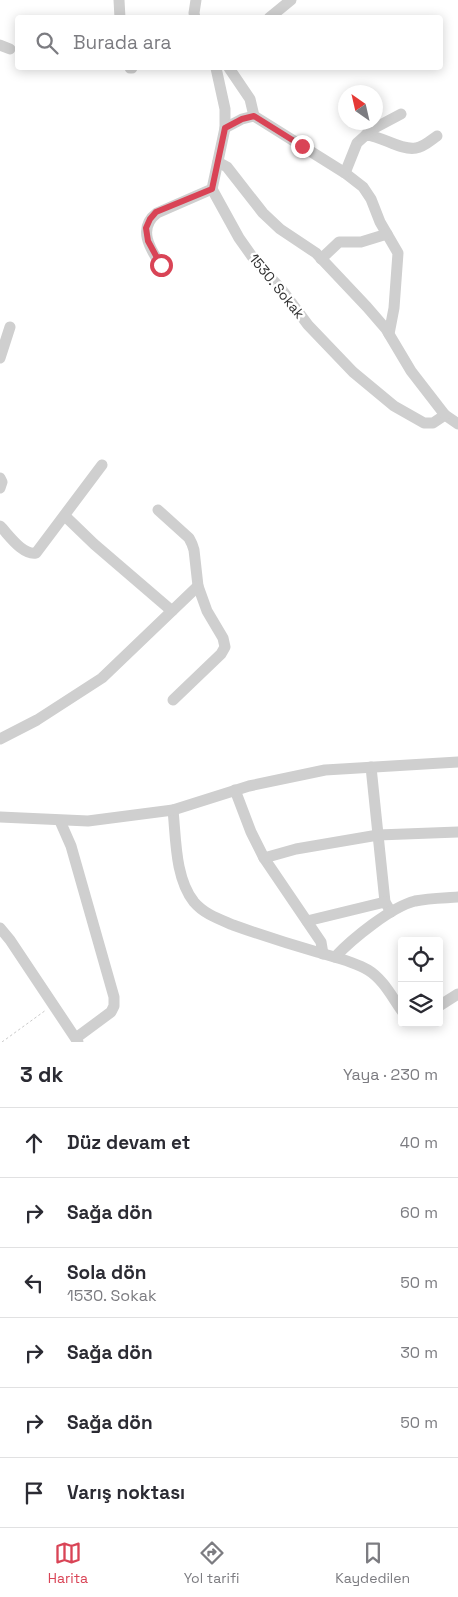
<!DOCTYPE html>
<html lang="tr">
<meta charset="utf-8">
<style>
:root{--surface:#fff;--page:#f2f2f3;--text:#2b2b33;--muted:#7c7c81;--line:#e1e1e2;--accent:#d94456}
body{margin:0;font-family:"Space Grotesk",sans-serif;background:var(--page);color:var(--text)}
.controls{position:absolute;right:15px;bottom:15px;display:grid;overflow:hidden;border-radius:5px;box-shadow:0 2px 12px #0003}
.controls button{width:45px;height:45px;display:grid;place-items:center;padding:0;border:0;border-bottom:1px solid var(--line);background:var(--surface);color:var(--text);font:25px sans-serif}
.compass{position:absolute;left:338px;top:85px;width:45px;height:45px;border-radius:50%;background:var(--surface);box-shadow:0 2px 12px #0003;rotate:326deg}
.stop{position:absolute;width:15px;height:15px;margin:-11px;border:4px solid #d94456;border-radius:50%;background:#fff}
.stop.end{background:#d94456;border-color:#fff;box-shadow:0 1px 5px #0008}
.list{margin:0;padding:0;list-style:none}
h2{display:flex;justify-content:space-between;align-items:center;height:65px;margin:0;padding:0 20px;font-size:21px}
h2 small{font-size:16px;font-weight:400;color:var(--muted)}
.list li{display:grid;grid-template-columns:32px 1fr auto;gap:15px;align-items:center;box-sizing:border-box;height:70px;padding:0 20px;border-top:1px solid var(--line)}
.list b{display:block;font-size:19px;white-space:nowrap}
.list p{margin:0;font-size:16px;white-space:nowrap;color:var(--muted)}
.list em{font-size:16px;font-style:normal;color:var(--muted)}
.icon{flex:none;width:28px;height:28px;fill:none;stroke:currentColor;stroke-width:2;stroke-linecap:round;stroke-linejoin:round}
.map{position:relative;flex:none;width:458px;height:1042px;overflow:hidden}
.search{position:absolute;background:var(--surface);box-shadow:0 2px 12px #0003;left:15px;right:15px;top:15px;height:55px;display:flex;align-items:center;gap:12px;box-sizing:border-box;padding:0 18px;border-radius:5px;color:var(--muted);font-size:19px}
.sheet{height:485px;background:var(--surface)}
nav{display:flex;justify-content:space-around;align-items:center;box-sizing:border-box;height:70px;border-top:1px solid var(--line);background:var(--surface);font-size:14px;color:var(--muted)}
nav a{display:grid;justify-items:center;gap:2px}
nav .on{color:var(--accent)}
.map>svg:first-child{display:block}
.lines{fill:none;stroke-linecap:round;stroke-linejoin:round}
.path{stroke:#c9c9c9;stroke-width:1;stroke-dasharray:2.5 2.5;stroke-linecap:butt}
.minor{stroke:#cfcfcf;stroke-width:11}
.route{stroke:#d94456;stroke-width:6}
.labels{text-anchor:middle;stroke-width:5;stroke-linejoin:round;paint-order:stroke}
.street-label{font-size:14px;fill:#323232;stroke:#fff}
</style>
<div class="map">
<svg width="458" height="1042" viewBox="0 0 458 1042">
<rect width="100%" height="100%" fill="#fff"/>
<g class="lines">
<path class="path" d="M 2,1042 L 46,1010"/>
<g class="minor">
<path d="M 119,0 L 120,18"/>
<path d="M 195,18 L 194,13 L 196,0"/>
<path d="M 269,18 L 291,0"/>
<path d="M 0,45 L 10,49"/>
<path d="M 130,68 L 132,68"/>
<path d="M 216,68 L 225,109 L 225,128 L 212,189 L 239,238 L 256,262 L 282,290 L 308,325 L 353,372 L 394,406 L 424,423 L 433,423 L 445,415 L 458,424"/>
<path d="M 229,68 L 250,99 L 254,116"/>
<path d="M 225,128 L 242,119 L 254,116 L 345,173 L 363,187 L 371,199 L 380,222 L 398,253 L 394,308 L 389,334"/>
<path d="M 366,135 L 369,131 L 401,114"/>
<path d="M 218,162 L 227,167 L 263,213 L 280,229 L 316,253 L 367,307 L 386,329 L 411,371 L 445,415"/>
<path d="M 345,173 L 357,143 L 366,135 C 382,136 401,151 416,148 C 424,147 431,140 437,136"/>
<path d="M 321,259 L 339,242 L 361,242 L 387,234"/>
<path d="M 161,265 C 150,249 137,228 157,213 L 212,189"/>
<path d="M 0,358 L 10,327"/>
<path d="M 0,478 L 2,482 L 0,488"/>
<path d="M 158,510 L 189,538 L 192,544 L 194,550 L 198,586 L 207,611 L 223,638 L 225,647 L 221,654 L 173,700"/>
<path d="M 65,516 L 94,544 L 172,611"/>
<path d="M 0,526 C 9,535 22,555 36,553 L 102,465"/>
<path d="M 0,739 L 37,720 L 102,678 L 198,586"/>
<path d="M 371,767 L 385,902 L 391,912"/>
<path d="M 235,790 L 251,832 L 264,858 L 321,942 L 323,954"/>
<path d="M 173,810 C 176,839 175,878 194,902 C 204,914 219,919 233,925 C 261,935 289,944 317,952 C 334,957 353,961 368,970 C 383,979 392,997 402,1011"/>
<path d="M 0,817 L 88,821 L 173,810 L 249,786 L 325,770 L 458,762"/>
<path d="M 60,821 L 71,846 L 114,997 L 114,1006 L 111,1012 L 76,1038"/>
<path d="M 264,858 L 296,849 L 378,835 L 458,832"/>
<path d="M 307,921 L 385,902"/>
<path d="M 0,928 L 10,940 L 78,1042"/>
<path d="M 335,957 C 352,939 391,907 415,901 C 429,898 444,898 458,897"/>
<path d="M 439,1006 L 458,994"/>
</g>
</g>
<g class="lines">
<path class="route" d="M 161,265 L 148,241 L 146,228 L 150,219 L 156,212 L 212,189 L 225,128 L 242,119 L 254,116 L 302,146"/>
</g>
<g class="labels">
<g class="street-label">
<text transform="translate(277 286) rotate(51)" y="5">1530. Sokak</text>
</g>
</g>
</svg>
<div class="controls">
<button><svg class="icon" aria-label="locate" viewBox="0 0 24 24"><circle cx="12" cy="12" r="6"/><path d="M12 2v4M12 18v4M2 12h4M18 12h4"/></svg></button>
<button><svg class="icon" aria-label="layers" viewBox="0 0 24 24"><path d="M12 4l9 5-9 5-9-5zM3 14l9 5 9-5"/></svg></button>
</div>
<svg class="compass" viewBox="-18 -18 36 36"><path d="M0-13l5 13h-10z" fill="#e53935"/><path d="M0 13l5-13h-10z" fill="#7c7c81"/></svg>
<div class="stop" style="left:161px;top:265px"></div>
<div class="stop end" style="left:302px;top:146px"></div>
<div class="search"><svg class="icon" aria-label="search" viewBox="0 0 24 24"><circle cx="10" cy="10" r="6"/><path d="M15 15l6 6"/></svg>Burada ara</div>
</div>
<section class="sheet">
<h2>3 dk<small>Yaya · 230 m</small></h2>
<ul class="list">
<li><svg class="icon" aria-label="ahead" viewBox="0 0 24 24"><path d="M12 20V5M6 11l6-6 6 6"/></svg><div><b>Düz devam et</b></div><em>40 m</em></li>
<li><svg class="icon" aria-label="right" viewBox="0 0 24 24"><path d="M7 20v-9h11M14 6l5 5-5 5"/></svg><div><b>Sağa dön</b></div><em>60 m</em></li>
<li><svg class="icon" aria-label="left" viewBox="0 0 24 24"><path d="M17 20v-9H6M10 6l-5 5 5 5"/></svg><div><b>Sola dön</b><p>1530. Sokak</p></div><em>50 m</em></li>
<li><svg class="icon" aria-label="right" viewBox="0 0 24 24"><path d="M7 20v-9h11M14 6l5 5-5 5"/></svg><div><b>Sağa dön</b></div><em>30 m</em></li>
<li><svg class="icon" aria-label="right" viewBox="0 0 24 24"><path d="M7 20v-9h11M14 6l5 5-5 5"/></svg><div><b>Sağa dön</b></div><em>50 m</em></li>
<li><svg class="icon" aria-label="arrive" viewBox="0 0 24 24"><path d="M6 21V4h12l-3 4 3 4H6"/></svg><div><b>Varış noktası</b></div></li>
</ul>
</section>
<nav>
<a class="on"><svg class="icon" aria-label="map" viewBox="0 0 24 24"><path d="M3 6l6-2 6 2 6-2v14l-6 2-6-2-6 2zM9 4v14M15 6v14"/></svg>Harita</a>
<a><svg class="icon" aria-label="directions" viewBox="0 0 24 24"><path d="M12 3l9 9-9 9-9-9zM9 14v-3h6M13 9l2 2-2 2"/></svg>Yol tarifi</a>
<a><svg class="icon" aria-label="saved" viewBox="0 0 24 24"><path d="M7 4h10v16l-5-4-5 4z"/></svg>Kaydedilen</a>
</nav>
